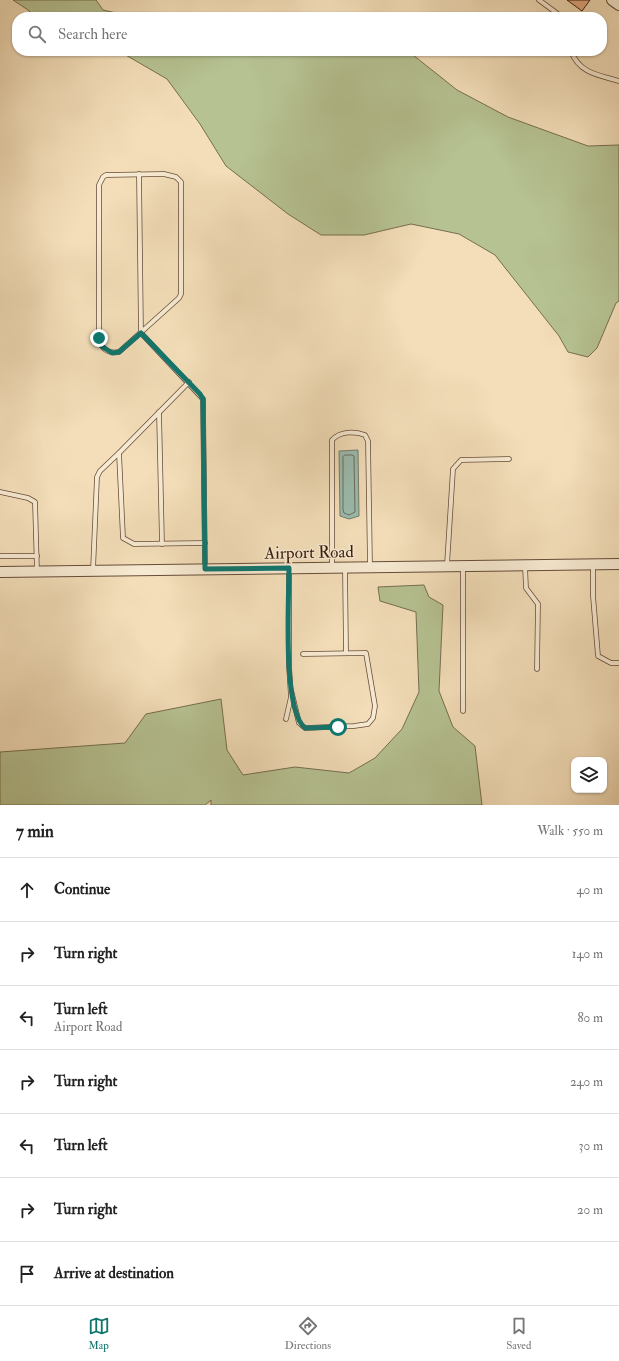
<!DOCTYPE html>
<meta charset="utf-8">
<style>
:root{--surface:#fff;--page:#f2f2f2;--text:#222;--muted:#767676;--line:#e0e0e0;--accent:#0f766e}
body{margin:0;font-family:"IM FELL Double Pica",serif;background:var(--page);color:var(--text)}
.controls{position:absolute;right:12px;bottom:12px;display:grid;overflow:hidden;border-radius:8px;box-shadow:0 1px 3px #0004}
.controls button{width:36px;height:36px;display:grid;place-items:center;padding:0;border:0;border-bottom:1px solid var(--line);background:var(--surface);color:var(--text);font:20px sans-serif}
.stop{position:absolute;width:12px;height:12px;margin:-9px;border:3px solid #0f766e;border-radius:50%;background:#fff}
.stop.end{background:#0f766e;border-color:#fff;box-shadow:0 1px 4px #0008}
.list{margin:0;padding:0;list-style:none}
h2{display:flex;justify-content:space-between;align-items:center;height:52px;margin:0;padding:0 16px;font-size:17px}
h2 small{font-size:13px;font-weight:400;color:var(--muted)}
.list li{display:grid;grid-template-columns:26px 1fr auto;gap:12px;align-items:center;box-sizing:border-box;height:64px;padding:0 16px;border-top:1px solid var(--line)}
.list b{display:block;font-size:15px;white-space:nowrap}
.list p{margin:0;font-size:13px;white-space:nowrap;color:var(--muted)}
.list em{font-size:13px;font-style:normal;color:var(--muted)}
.icon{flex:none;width:22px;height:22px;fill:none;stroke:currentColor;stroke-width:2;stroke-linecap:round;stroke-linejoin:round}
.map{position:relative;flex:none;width:619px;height:805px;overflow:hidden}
.search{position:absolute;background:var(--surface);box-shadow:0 1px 3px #0004;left:12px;right:12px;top:12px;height:44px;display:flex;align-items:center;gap:10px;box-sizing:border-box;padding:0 14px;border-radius:16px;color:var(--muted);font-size:15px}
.sheet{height:500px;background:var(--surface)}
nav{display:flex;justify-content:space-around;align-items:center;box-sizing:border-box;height:56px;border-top:1px solid var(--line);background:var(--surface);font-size:11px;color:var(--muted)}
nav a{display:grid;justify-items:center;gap:2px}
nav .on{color:var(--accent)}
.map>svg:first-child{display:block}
.green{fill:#b6c292;stroke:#766e50}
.water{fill:#9bbcaf;stroke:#737c6f}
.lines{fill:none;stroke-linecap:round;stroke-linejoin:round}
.shore{stroke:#696c5e;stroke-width:1}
.building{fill:#e5ab81;stroke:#371b0e}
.service-casing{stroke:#664c39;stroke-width:5.5}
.tertiary-casing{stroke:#664c39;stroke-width:12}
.service{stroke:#f7ead2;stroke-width:4}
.tertiary{stroke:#f7ead2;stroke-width:10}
.route{stroke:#0f766e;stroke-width:5}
.labels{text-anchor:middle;stroke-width:3;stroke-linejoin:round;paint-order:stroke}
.street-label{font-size:17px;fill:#371b0e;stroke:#f7ead2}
</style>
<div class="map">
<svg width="619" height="805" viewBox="0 0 619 805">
<rect width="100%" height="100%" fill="#f3deb9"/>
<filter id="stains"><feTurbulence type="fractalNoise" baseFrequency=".005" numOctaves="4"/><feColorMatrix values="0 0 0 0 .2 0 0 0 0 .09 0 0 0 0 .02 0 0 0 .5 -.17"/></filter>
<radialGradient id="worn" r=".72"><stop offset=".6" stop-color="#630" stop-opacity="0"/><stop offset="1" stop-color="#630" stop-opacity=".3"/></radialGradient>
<g class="green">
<path d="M 13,0 L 96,0 L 103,10 L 134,17 L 35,17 L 28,10 Z"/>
<path d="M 101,51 L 408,51 L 457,90 L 508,117 L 588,146 L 619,145 L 619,301 L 616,303 L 597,348 L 588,357 L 568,352 L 559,336 L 495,255 L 459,234 L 411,224 L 364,235 L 321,235 L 288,214 L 226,166 L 200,124 L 167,79 L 124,54 Z"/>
<path d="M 424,585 L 429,597 L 443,605 L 439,691 L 453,727 L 475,746 L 482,805 L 211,805 L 211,800 L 205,805 L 0,805 L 0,752 L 125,743 L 146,714 L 221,699 L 227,750 L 243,775 L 295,767 L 349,773 L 375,758 L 402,729 L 419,692 L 416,612 L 380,601 L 378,587 Z"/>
</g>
<path class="water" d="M 358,450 L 359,516 L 349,519 L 340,516 L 339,451 Z"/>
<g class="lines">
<path class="shore" d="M 345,455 L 352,455 L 354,456 L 355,512 L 349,515 L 344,513 L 343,510 L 343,457 Z"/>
</g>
<path class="building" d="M 567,0 L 590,0 L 582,11 Z"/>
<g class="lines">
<defs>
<g id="service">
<path d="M 539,0 L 562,17"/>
<path d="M 571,51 C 579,73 598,75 619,81"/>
<path d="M 139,174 L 141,333 L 203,399 L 205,569"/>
<path d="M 164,174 L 176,177 L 181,182 L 181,294 L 179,298 L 119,352 C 108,354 101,349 99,338 L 99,185 L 103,177 L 106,175 Z"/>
<path d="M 189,382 L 119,453 L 123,538 L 134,544 L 205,543"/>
<path d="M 159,412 L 162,544"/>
<path d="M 0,492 L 28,498 L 35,502 L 37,571"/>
<path d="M 0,556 L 37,556"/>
<path d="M 593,564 L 593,596 L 598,656 L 611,663 L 619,663"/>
<path d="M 447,565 L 453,469 L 461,460 L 509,459"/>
<path d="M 525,566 L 526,588 L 538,604 L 537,669"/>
<path d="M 332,567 L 332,440 C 340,431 355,431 365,435 L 368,441 L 370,566"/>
<path d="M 345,568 L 346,653"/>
<path d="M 93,570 L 97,477 L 100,471 L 119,453"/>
<path d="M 291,690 L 299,723 L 305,728 L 354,726 L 368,724 L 373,718 L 375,706 L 366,653 L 303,654"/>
<path d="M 463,711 L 463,566"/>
<path d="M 286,719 L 291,697 L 289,666 L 289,568"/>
</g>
<g id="tertiary">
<path d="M 612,0 L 619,5"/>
<path d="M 0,572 L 619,564"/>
</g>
</defs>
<use href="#service" class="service-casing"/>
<use href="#tertiary" class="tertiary-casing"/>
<use href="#service" class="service"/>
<use href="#tertiary" class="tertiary"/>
</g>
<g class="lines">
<path class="route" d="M 99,338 L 100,345 L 112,353 L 119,352 L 141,333 L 200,394 L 203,399 L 205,569 L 289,568 C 289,600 282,709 305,728 L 338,727"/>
</g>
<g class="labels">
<g class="street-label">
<text transform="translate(309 552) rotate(-1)" y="6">Airport Road</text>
</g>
</g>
<rect width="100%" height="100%" filter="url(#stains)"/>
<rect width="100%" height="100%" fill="url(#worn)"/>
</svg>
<div class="controls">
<button><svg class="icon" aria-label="layers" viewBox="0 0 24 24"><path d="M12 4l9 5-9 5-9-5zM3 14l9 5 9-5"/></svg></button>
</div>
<div class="stop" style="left:338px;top:727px"></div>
<div class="stop end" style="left:99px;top:338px"></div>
<div class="search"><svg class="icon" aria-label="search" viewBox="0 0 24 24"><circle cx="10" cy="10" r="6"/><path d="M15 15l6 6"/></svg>Search here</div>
</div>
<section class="sheet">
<h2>7 min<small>Walk · 550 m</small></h2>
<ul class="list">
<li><svg class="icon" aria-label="ahead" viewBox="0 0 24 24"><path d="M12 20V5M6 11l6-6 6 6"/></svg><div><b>Continue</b></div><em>40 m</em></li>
<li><svg class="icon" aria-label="right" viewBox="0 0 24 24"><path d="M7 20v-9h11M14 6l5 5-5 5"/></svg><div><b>Turn right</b></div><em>140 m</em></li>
<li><svg class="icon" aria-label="left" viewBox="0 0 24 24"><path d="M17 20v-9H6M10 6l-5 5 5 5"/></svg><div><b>Turn left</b><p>Airport Road</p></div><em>80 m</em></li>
<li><svg class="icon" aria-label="right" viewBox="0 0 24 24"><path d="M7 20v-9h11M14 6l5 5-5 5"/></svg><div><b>Turn right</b></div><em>240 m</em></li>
<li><svg class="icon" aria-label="left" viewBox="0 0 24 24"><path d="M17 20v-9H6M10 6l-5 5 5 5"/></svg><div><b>Turn left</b></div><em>30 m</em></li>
<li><svg class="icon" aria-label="right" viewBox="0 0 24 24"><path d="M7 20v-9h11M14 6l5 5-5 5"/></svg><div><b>Turn right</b></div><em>20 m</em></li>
<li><svg class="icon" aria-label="arrive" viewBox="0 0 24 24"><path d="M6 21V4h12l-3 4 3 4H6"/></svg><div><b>Arrive at destination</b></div></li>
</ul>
</section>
<nav>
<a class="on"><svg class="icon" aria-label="map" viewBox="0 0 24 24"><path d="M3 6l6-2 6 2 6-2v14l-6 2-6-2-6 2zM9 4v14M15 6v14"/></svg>Map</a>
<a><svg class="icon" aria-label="directions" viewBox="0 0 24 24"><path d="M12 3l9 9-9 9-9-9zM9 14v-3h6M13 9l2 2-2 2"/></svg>Directions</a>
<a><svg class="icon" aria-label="saved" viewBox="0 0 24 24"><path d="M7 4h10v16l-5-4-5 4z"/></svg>Saved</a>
</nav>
